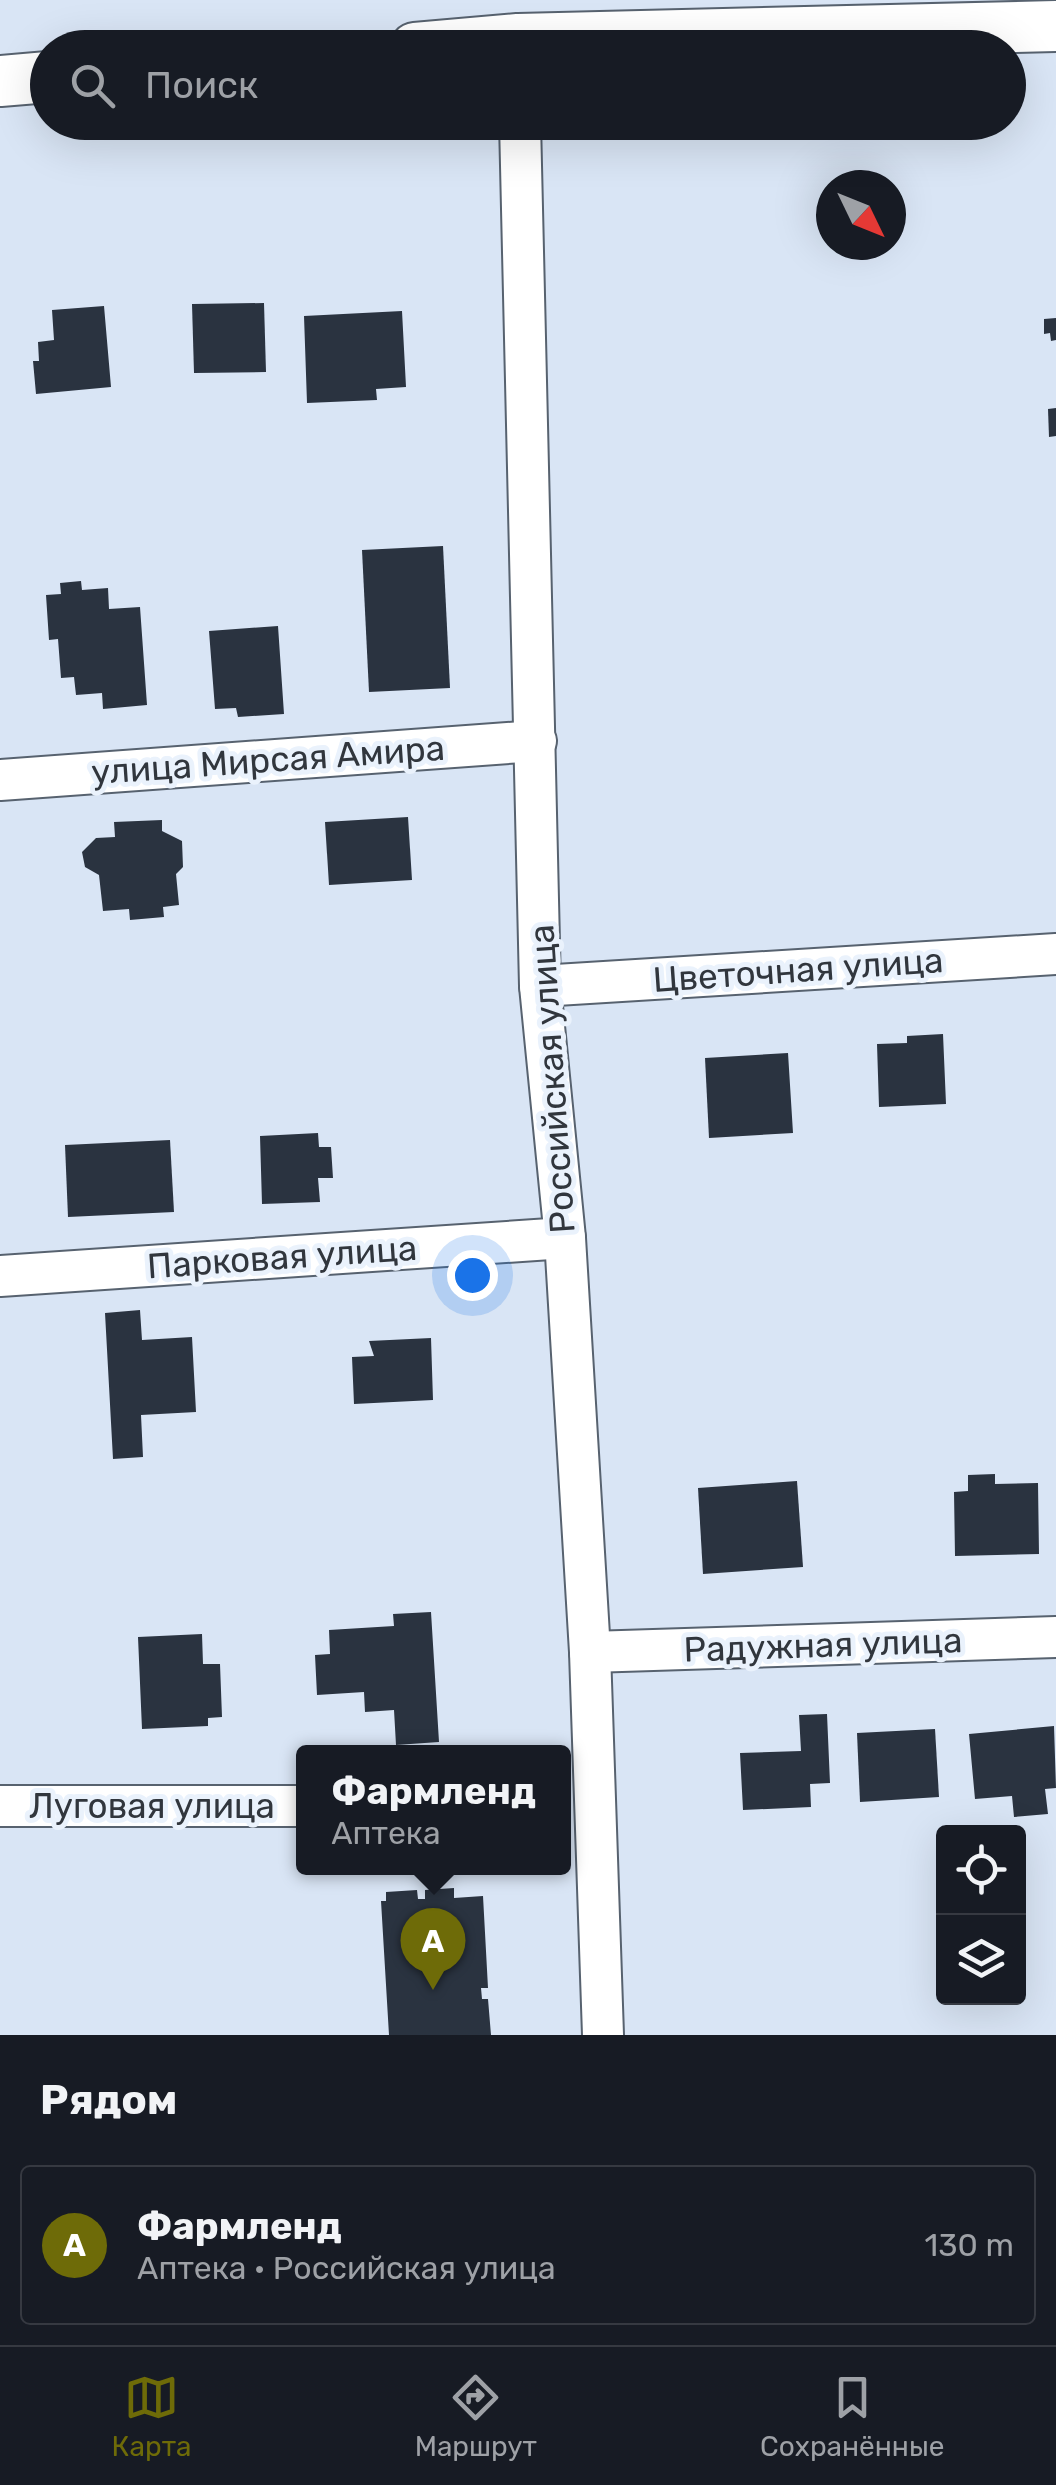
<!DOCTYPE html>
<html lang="ru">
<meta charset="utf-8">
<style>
:root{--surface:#171b24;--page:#242831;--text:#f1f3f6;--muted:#9ea1a6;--line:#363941;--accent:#6e6b08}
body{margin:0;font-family:Rubik,sans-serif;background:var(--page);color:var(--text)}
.controls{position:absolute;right:30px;bottom:30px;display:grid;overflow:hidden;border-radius:10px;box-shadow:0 10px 40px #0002}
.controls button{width:90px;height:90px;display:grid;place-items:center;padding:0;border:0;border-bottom:2px solid var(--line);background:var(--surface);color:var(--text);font:50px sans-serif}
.compass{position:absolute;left:816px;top:170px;width:90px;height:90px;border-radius:50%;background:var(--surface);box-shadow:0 10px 40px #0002;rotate:133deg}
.you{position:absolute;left:472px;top:1275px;width:35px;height:35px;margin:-25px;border:8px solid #fff;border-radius:50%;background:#1a73e8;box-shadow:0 0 0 15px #1a73e833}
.badge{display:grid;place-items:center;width:65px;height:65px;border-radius:50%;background:var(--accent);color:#fff;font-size:32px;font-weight:700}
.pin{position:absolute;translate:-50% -82px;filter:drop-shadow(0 2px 5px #0008)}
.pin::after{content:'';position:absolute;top:52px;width:35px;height:30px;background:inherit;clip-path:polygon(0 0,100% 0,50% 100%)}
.popup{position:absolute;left:296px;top:1745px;width:275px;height:130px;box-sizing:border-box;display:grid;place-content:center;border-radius:10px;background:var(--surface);filter:drop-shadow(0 2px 8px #0005);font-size:32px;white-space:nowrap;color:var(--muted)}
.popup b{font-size:38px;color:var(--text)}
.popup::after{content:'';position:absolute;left:50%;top:100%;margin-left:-20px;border:20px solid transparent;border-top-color:var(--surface)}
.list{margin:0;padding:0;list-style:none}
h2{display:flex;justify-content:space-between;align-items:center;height:130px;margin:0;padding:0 40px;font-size:42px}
h2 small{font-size:32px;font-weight:400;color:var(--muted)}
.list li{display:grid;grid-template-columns:65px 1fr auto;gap:30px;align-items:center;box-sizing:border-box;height:160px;margin:0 20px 20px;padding:0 20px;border:2px solid var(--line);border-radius:10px}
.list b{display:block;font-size:38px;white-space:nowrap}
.list p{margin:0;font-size:32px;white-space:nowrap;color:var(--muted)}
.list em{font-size:32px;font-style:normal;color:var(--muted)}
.icon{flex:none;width:55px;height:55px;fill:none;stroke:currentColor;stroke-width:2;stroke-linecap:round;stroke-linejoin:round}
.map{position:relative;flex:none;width:1056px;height:2035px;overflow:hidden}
.search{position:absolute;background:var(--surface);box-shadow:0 10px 40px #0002;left:30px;right:30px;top:30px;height:110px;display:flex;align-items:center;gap:25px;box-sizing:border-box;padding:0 35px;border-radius:55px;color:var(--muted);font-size:38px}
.sheet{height:310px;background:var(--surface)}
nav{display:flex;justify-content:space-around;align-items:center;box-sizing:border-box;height:140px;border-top:2px solid var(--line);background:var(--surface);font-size:28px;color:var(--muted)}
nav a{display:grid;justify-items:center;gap:5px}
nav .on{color:var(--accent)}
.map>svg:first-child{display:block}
.building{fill:#2a3340}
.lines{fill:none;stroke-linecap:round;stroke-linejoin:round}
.minor-casing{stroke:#57626f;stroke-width:44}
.tertiary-casing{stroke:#57626f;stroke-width:54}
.minor{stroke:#fff;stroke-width:40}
.tertiary{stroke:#fff;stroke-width:50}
.labels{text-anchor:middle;stroke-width:10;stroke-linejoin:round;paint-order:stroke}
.street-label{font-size:35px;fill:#31363d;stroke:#eaf2fc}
</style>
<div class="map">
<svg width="1056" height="2035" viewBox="0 0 1056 2035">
<rect width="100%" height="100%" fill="#d9e5f5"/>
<g class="building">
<path d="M 264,303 L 266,372 L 194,373 L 192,304 Z"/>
<path d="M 104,306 L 111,387 L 36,394 L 33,361 L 39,361 L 38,342 L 54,340 L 52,310 Z"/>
<path d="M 402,311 L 406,387 L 376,389 L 377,400 L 307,403 L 304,316 Z"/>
<path d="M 1056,318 L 1056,340 L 1051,341 L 1050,333 L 1044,334 L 1044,319 Z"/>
<path d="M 1056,408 L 1056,436 L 1049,437 L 1048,409 Z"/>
<path d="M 443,546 L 450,688 L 369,692 L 362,550 Z"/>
<path d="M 81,581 L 82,590 L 108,588 L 109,609 L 140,607 L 147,705 L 103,709 L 102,693 L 76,695 L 74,677 L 61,678 L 58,639 L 49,640 L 46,595 L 61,594 L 60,583 Z"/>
<path d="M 278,626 L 284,714 L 238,717 L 236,708 L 215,709 L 209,631 Z"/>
<path d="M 408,817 L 412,880 L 329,885 L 325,822 Z"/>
<path d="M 162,820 L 162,831 L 182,841 L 183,867 L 176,874 L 179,905 L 163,907 L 164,917 L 130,920 L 129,909 L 103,911 L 99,875 L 85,867 L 82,852 L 96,838 L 115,837 L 114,822 Z"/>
<path d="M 943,1034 L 946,1104 L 879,1107 L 877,1044 L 907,1043 L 907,1036 Z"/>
<path d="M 788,1053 L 793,1133 L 709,1138 L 705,1058 Z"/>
<path d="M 318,1133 L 319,1147 L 331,1147 L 333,1178 L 318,1178 L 320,1202 L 262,1204 L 260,1136 Z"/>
<path d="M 170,1140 L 174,1212 L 68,1217 L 65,1145 Z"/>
<path d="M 140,1310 L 142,1340 L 192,1337 L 196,1412 L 141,1415 L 143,1457 L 113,1459 L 105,1313 Z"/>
<path d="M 431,1338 L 433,1400 L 354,1404 L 352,1357 L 374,1356 L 369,1341 Z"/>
<path d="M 995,1474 L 995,1484 L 1038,1483 L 1039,1554 L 955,1556 L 954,1492 L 968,1491 L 968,1475 Z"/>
<path d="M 797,1481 L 803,1567 L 703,1574 L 698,1488 Z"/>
<path d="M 431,1612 L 439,1742 L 396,1745 L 394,1710 L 365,1712 L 364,1692 L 317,1695 L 315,1655 L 330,1654 L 329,1630 L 394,1626 L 393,1614 Z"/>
<path d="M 202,1634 L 203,1664 L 220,1664 L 222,1717 L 208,1718 L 208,1726 L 142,1729 L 138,1637 Z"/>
<path d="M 827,1714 L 830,1783 L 810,1784 L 811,1807 L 743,1810 L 740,1753 L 801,1751 L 799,1715 Z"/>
<path d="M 1054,1726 L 1056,1788 L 1045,1789 L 1048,1814 L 1014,1817 L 1012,1796 L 975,1799 L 969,1734 Z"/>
<path d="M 935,1729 L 939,1797 L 860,1802 L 857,1733 Z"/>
<path d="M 454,1888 L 454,1898 L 483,1896 L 488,1988 L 481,1988 L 482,1999 L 488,1999 L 491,2035 L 389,2035 L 381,1901 L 386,1901 L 386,1892 L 417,1890 L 418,1899 L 425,1899 L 425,1890 Z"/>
</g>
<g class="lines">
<defs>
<g id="minor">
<path d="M 520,122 L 540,986 L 565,1238 L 590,1652 L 603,2035"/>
<path d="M 0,780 L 536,741"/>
<path d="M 540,986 L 1056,954"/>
<path d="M 0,1276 L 565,1238"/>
<path d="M 590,1652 L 1056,1637"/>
<path d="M 0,1806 L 303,1806"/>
</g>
<g id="tertiary">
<path d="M 415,48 L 518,39 L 1056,26"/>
<path d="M 0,81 L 48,77"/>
</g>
</defs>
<use href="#minor" class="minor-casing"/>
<use href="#tertiary" class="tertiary-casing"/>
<use href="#minor" class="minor"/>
<use href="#tertiary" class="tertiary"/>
</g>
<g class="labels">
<g class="street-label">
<text transform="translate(268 760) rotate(-4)" y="12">улица Мирсая Амира</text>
<text transform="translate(798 970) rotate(-4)" y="12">Цветочная улица</text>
<text transform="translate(552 1079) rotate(-94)" y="12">Российская улица</text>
<text transform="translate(282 1257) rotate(-4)" y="12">Парковая улица</text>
<text transform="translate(823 1645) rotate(-2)" y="12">Радужная улица</text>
<text x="152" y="1818">Луговая улица</text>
</g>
</g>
</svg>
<div class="controls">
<button><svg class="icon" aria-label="locate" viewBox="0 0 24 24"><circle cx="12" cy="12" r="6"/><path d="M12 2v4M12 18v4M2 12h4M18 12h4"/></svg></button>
<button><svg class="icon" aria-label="layers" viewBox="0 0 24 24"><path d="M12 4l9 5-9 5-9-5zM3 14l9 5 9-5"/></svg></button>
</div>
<svg class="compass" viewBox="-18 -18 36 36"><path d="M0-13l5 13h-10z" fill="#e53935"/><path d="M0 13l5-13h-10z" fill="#9ea1a6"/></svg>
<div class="you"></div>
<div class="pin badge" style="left:433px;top:1990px">A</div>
<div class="popup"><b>Фармленд</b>Аптека</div>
<div class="search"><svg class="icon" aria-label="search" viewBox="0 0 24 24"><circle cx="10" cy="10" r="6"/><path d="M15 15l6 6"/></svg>Поиск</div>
</div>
<section class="sheet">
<h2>Рядом<small></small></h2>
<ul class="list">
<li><span class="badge">A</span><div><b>Фармленд</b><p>Аптека · Российская улица</p></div><em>130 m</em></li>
</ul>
</section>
<nav>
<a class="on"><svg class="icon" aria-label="map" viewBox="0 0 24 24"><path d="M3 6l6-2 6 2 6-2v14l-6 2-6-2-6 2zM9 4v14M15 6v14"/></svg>Карта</a>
<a><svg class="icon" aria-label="directions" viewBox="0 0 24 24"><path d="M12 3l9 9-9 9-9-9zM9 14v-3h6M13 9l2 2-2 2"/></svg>Маршрут</a>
<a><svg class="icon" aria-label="saved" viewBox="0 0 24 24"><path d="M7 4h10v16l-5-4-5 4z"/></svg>Сохранённые</a>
</nav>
